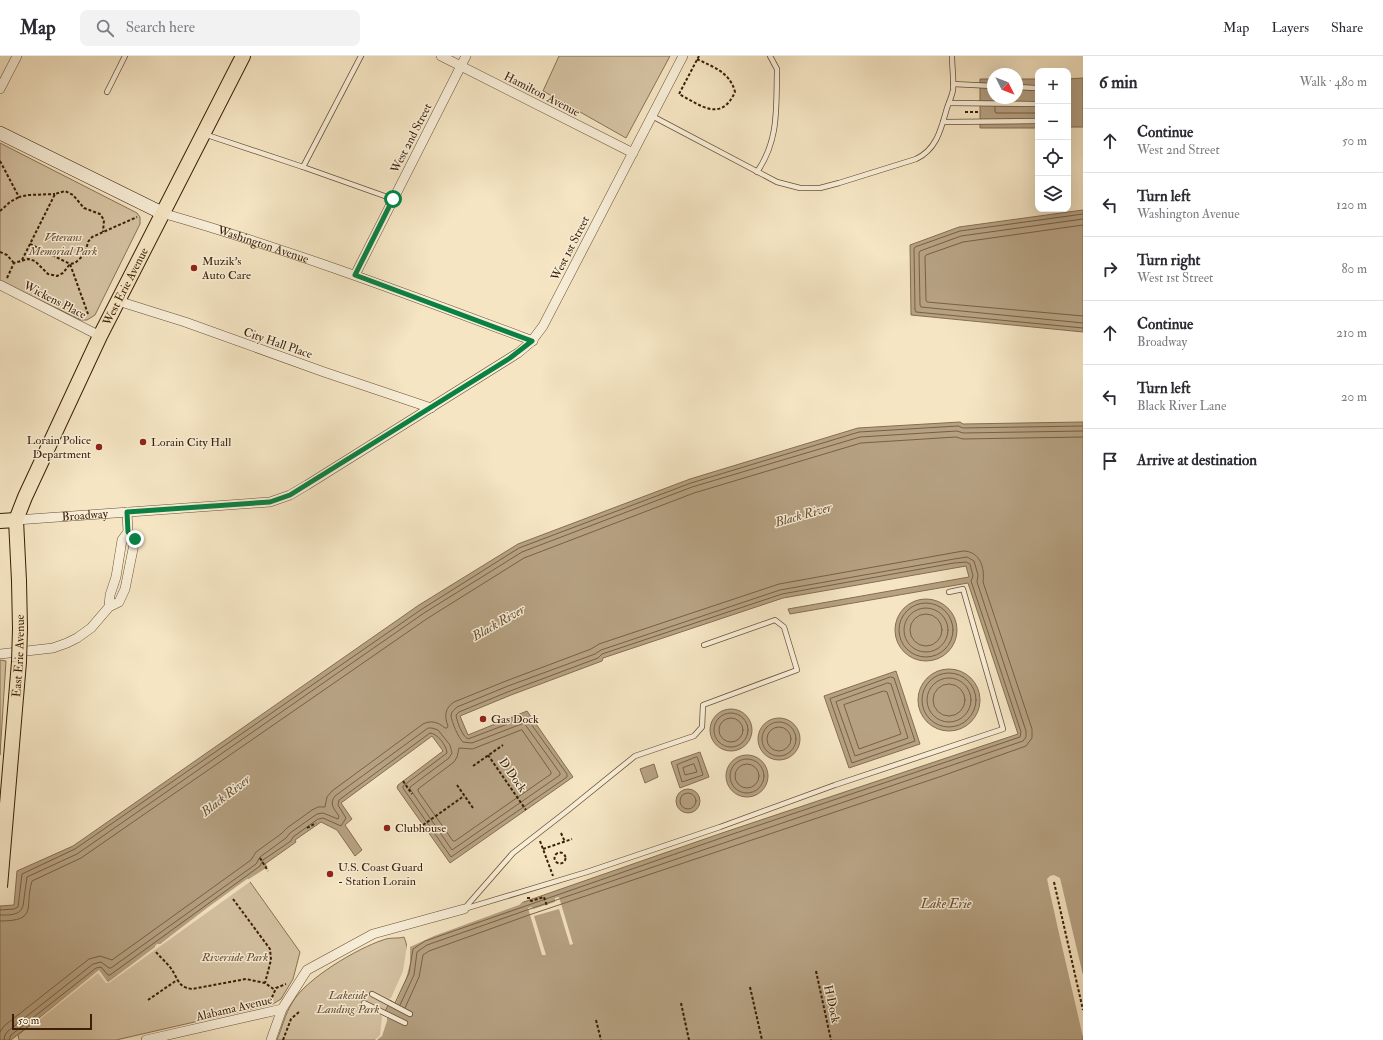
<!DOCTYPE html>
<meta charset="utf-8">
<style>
:root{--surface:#fff;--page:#f2f2f3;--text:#2b2b33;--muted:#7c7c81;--line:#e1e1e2}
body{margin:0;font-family:"IM FELL Double Pica",serif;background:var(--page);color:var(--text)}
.controls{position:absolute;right:12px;top:12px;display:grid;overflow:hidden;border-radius:8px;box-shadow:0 4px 16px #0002}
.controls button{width:36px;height:36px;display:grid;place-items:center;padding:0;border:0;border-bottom:1px solid var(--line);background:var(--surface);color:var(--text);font:20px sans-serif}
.compass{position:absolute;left:987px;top:12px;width:36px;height:36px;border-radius:50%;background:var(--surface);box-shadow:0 4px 16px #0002;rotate:132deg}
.scale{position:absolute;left:12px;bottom:10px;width:80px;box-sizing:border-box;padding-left:4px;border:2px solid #3b1f06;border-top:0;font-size:11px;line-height:14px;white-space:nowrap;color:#3b1f06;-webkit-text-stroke:3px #f8eed8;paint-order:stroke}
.stop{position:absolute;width:12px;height:12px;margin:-9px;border:3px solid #0b8043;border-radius:50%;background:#fff}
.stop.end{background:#0b8043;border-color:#fff;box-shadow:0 1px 4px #0008}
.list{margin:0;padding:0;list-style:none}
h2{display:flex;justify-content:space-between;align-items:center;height:52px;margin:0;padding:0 16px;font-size:17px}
h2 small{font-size:13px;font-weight:400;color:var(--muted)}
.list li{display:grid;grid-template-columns:26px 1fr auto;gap:12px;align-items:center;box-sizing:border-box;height:64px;padding:0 16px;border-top:1px solid var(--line)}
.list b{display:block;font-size:15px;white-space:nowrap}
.list p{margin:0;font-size:13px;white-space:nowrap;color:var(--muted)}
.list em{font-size:13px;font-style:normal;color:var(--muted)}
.icon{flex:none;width:22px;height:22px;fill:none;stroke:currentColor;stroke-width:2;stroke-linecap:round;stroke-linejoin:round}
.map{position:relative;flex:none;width:1083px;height:984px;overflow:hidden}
header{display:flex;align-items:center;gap:24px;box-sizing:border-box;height:56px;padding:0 20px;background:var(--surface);border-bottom:1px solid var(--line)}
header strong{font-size:19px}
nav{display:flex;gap:22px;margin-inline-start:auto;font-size:14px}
.search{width:280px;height:36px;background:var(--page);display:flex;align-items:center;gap:10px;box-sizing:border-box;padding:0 14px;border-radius:8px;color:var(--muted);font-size:15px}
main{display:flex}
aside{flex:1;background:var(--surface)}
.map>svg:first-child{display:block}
.green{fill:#d5c3a3;stroke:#887154}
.water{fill:#b6a283;stroke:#856e51}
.pier{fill:#f5e5c3}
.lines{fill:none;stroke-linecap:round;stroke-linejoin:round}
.shore{stroke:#786044;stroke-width:1}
.lane-casing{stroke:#6a5035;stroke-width:6}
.street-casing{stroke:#6a5035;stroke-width:10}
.secondary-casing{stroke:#3b1f06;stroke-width:14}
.primary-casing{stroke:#3b1f06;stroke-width:16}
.path{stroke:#3b1f06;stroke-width:2;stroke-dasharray:3 2;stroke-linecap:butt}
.lane{stroke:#f8eed8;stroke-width:4.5}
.street{stroke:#f8eed8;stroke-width:9}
.secondary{stroke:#f8eed8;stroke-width:13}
.primary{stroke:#f5e5c3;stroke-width:14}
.primary-bridge-casing{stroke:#3b1f06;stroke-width:16;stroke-linecap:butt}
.primary-bridge{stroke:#f5e5c3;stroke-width:14}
.route{stroke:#0b8043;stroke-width:5}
.poi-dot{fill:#8f2418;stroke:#f8eed8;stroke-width:1.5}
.labels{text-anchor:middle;stroke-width:3;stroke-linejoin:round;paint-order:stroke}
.street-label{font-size:12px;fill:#3b1f06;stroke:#f8eed8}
.park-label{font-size:12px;font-style:italic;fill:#695035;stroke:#f8eed8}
.poi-label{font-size:12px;fill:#3b1f06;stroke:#f8eed8;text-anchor:start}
.water-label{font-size:13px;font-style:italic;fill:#664d32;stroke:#f8eed8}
</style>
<header>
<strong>Map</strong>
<div class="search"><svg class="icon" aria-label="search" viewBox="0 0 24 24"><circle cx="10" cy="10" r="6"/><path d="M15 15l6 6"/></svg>Search here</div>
<nav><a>Map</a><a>Layers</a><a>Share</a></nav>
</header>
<main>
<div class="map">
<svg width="1083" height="984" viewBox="0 0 1083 984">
<rect width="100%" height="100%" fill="#f5e5c3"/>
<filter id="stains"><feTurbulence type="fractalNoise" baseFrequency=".005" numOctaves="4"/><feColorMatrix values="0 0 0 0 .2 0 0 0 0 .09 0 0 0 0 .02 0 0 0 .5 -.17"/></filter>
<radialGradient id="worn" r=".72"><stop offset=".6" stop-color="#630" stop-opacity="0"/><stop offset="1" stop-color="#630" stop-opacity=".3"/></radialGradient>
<g class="green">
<path d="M 559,0 L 670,0 L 626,82 L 543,35 Z"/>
<path d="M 0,87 L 137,157 L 140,161 L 140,168 L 95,259 L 87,264 L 81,264 L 0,225 Z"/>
<path d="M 0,604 L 6,605 L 0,699 Z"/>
<path d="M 248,823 L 300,896 L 293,923 L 281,943 L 273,948 L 116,984 L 19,984 L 18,979 L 99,914 L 108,925 Z"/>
<path d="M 404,881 C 416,909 394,934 385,959 C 383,965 382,973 381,980 L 377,984 L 277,984 C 282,972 285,958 292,947 C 305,923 358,892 383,884 C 390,881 397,883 404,881 Z"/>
</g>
<g class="water">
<path d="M 1083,22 L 1083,71 L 1068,71 L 1068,23 Z"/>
<path d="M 980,23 L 993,23 L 993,42 L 1017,42 L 1017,23 L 1038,23 L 1038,72 L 980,72 Z"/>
<path d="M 1083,154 L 1083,276 L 911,259 L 910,189 L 959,171 Z"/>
<path d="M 960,366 L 963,368 L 1083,366 L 1083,984 L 377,984 L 381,980 L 384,960 L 383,959 L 391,944 L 392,944 L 405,916 L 408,890 L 423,881 L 722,777 L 1018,678 L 968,527 L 790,558 L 788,553 L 969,521 L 966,510 L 783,542 L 603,602 L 602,605 L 511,639 L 460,660 L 468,679 L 527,655 L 573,721 L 450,807 L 397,732 L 398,729 L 443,695 L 432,680 L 341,747 L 352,763 L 345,769 L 362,794 L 355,800 L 337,774 L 321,766 L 295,784 L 296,786 L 265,808 L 267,811 L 108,926 L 99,915 L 11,984 L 0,984 L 0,850 L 14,849 L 17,815 L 73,790 L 419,549 L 518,488 L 690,423 L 858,372 Z"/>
<circle cx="926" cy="574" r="31"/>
<circle cx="949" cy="644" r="31"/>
<path d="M 896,615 L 920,688 L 849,712 L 824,640 Z"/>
<circle cx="731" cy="674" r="21"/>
<circle cx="779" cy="683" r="21"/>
<path d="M 700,696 L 709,721 L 680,732 L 671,706 Z"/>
<circle cx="747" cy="720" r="21"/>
<path d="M 654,708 L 658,721 L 645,727 L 640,713 Z"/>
<circle cx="688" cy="745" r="12"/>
</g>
<g class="pier">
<path d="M 267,811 L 268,813 L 109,927 L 106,927 L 98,917 L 38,965 L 37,964 L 99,914 L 108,926 L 155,891 L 155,890 L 157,888 L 160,888 L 207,852 L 247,823 L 249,823 Z"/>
<path d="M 1054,819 L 1060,822 L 1083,919 L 1083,981 L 1058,873 L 1047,823 L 1050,820 Z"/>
<path d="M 559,841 L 573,888 L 570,889 L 559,853 L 534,860 L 546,899 L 542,899 L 528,852 L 532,851 L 533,853 L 555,846 L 555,842 Z"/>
<path d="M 524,845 L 519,849 L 434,880 L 410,891 L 410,907 L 406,923 L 396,947 L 389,943 L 391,942 L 403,915 L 407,889 L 422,879 L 473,861 Z"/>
<path d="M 381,958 L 387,961 L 387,965 L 382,980 L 377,984 L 375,984 L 380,979 L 382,961 Z"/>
</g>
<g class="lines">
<g class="shore">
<path d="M 995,51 L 995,56 L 997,57 L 1038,57"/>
<path d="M 1083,158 L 960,175 L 915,191 L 914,193 L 915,254 L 916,256 L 1083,272"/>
<path d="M 1083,163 L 961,180 L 920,195 L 919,197 L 920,249 L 921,251 L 1083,267"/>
<path d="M 1083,169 L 963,186 L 926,199 L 925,201 L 926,244 L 927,246 L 1083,260"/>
<circle cx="926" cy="574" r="27"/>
<circle cx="926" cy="574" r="22"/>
<circle cx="926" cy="574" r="16"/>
<circle cx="949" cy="644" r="27"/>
<path d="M 891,621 L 894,622 L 915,685 L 852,707 L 830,643 Z"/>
<circle cx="949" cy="644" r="22"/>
<path d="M 888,627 L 891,628 L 908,682 L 855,700 L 836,646 Z"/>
<circle cx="949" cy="644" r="16"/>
<path d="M 884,635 L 887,636 L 901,678 L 859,693 L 844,649 Z"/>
<circle cx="731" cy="674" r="17"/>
<circle cx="731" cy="674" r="12"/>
<circle cx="779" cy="683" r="17"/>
<circle cx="779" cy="683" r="12"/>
<path d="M 522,674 L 551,716 L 551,718 L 455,785 L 453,785 L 418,735 L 418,733 L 454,706 L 457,701 L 459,692 L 472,693 Z"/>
<path d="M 697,701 L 698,703 L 703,719 L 682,726 L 677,709 Z"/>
<circle cx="747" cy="720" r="17"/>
<path d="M 694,708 L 697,716 L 685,719 L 683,712 Z"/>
<circle cx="747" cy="720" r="12"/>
<circle cx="688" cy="745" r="8"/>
<path d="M 0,854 L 14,853 L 18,851 L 22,818 L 75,793 L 422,553 L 519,492 L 691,427 L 859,376 L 958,370 L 963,372 L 1083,370"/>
<path d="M 0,859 C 9,859 20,860 23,850 L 27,821 L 77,798 L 424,557 L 522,496 L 692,431 L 860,381 L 957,375 L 963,377 L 1083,375"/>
<path d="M 0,865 C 39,865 24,851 32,825 L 81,802 L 428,562 L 524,502 L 694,437 L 861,387 L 956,381 L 963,383 L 1083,381"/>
<path d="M 0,976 L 4,970 L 89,903 L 100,900 L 112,904 L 251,804 L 256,796 L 281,778 L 287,772 L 312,754 L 318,751 L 325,751 L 327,741 L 332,735 L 423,668 C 431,664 438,666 445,672 L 447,672 L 448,670 C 444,660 445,652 454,646 L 506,625 L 591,593 L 599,588 L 779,528 L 963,495 C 980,495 985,512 983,526 L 1032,673 L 1032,682 L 1026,690 L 942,720 L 529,859 L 429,895 L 423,899 L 419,921 L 405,952"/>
<path d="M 4,984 L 5,979 L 8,975 L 93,908 L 101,906 L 109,912 L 111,912 L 256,808 L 260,801 L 286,782 L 290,777 L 317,758 L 323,757 L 338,763 L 339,760 C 334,753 329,748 335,740 L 428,672 L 432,672 L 438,674 L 450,689 L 452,697 L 449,702 L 410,731 L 410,733 L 452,794 L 560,719 L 560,717 L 524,667 L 472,687 L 463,686 C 459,683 451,665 451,659 C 452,655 454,654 457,651 L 508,630 L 595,598 L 601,594 L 780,534 L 954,503 L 967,501 L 974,505 L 978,519 L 977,526 L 1026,675 L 1026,681 L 1023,685 L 527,854 L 427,889 L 417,896 L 414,919 L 400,949"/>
<path d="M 9,984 L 11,979 L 96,912 L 101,911 L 108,919 L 110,919 L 260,810 L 263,804 L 291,785 L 293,781 L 318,763 L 323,762 L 341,770 L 346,762 L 338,749 L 339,744 L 430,677 C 437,677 447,690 447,697 L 403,730 L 403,732 L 451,801 L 567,721 L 567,718 L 526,661 L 468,683 C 462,680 457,666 456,659 L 459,656 L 510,635 L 598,602 L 602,598 L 782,538 L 954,507 L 966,506 L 970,508 L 973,520 L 971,525 L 1021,676 L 1020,681 L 724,781 L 425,885 L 413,893 L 409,917 L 395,947"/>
</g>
<defs>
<g id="lane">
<path d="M 361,0 L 303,111 L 393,143"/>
<path d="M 953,28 L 993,30"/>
<path d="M 1017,31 L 1035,32"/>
<path d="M 107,36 L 125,0"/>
<path d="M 949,47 L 1035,48"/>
<path d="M 652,60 L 777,126 L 800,132 L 820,132 L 839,127 L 916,103 C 937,93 941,73 947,52 C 949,46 952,40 953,34 C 954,23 952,11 952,0"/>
<path d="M 943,66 L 1035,65"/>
<path d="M 204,78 L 303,111"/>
<path d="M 757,116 C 779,84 776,53 777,16 L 777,13 L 770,0"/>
<path d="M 464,853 L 587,816 L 720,771 L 835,729 L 1003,673 L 963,533 L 949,536"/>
<path d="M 464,853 L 513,797 L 567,755 L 635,700 L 694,680 L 702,671 L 703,649 L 797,614 L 784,571 L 775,564 L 704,589"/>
<path d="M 372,938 L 410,958"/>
<path d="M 364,947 L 405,967"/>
</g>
<g id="street">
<path d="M 441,0 L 633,97"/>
<path d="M 0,33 L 17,0"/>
<path id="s1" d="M 162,157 C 288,193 410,239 533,285"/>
<path d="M 355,219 L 466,0"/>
<path d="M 0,229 L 100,280"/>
<path d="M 118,245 L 185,266 L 324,316 L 431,352"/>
<path d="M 127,456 L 128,476"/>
<path id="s2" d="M 16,464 L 270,446 L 290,439 L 307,429 L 518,297 L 531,286 L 543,270 L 683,0"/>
<path d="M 0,598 L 53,592 L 67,587 L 77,582 L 91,572 L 109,551 L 119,546 L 125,533 L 135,483 L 128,476 L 122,484 L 116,521 L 110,539 L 109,551"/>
<path d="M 146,984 L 282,953"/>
<path d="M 271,984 L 282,953 L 307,914 L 373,878 L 464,853"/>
</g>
<path id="secondary" d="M 0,77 L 162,157"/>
<g id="primary">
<path d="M 0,465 L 16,464"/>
<path id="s3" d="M 19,525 L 16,464 L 25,441 L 100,280 L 243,0"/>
</g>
</defs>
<use href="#lane" class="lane-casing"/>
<use href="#street" class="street-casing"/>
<use href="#secondary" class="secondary-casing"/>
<use href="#primary" class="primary-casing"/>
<g class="path">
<path d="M 697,3 C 713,11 730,16 735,36 C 721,67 700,49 679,38 L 699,0"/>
<path d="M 965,56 L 978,56"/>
<path d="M 0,105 L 19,141 L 28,139 L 55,138"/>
<path d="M 0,155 L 10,146 L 19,141"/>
<path d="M 30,188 L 70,208 L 88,258"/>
<path d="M 0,196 L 7,199 L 14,207"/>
<path d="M 22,204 L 55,138 L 65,135 L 73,139 L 84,152 L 100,158 L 104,164 L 103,176"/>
<path d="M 7,222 L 14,207 L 28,203 L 35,205 L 48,218 L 57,220 L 63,217 L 70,208 L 75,207 L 85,198 L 88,186 L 92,181 L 137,161"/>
<path d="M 488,699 L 526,754"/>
<path d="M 473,710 L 503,689"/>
<path d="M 403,725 L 412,738"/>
<path d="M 457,729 L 473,752"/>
<path d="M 423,769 L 464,740"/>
<path d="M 307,772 L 316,767"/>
<path d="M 561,777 L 565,786"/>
<path d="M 540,785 L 553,820"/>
<path d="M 543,793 L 572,783"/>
<circle cx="560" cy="802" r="5.5"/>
<path d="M 260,802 L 268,815"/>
<path d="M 1054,826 L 1083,954"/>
<path d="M 527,842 L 530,842 L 531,845 L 544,841 L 547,850"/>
<path d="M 233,843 L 270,893 L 271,904 L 265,927"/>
<path d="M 156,896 C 160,901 165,905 169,910 C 178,920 176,931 192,933 L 246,923 L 265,927 L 275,934"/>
<path d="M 816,915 L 831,984"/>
<path d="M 750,931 L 762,984"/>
<path d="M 148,944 L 177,924"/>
<path d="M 270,946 L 276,932 L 286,928"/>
<path d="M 681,947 L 689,984"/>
<path d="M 596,964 L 601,984"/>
<path d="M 283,984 L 291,963 L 299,956"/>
</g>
<use href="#lane" class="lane"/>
<use href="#street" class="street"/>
<use href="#secondary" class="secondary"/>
<use href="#primary" class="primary"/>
<defs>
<g id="primary-bridge">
<path id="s4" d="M 0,831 L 19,606 L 20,573 L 19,525"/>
</g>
</defs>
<use href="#primary-bridge" class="primary-bridge-casing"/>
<use href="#primary-bridge" class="primary-bridge"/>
</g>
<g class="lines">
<path class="route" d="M 135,483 L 128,476 L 127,456 L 270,446 L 290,439 L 510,302 L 532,285 L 355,219 L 393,143"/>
</g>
<g class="poi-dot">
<circle cx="194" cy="212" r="4"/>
<circle cx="143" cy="386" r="4"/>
<circle cx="99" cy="391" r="4"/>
<circle cx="483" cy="663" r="4"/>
<circle cx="387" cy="772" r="4"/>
<circle cx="330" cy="818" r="4"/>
</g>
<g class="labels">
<g class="street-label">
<text transform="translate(542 38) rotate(27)" y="4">Hamilton Avenue</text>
<text transform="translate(411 82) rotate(-63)" y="4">West 2nd Street</text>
<text dy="4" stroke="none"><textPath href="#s1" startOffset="106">Washington Avenue</textPath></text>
<text transform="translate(570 192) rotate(-63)" y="4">West 1st Street</text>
<text dy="4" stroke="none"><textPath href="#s3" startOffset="319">West Erie Avenue</textPath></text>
<text transform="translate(55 244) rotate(27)" y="4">Wickens Place</text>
<text transform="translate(278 287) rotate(19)" y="4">City Hall Place</text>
<text dy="4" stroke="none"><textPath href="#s2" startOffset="69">Broadway</textPath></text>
<text dy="4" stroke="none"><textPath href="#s4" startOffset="232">East Erie Avenue</textPath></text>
<text transform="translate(513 719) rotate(55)" y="4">D Dock</text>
<text transform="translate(832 948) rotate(78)" y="4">H Dock</text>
<text transform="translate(234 952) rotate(-13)" y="4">Alabama Avenue</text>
</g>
<g class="park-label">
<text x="63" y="185">Veterans<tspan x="63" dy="14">Memorial Park</tspan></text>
<text x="235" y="905">Riverside Park</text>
<text x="348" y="943">Lakeside<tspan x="348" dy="14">Landing Park</tspan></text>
</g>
<g class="poi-label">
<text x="202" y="209">Muzik's<tspan x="202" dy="14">Auto Care</tspan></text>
<text x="91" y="388" text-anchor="end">Lorain Police<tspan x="91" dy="14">Department</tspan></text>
<text x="151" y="390">Lorain City Hall</text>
<text x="491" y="667">Gas Dock</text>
<text x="395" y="776">Clubhouse</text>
<text x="338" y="815">U.S. Coast Guard<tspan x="338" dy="14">- Station Lorain</tspan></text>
</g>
<g class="water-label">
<text transform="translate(803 458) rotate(-16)" y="5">Black River</text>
<text transform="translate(498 566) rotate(-30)" y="5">Black River</text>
<text transform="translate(225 739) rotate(-38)" y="5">Black River</text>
<text x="946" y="852">Lake Erie</text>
</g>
</g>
<rect width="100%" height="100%" filter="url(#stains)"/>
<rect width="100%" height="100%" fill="url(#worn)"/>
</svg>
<div class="controls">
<button>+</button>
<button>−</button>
<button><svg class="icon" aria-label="locate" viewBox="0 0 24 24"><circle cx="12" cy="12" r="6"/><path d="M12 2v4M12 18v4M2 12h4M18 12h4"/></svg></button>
<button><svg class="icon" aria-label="layers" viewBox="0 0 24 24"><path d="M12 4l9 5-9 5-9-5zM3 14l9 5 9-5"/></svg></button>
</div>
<svg class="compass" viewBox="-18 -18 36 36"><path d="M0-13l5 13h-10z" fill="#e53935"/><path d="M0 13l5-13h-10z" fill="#7c7c81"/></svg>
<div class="scale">50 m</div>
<div class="stop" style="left:393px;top:143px"></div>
<div class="stop end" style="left:135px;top:483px"></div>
</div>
<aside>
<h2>6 min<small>Walk · 480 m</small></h2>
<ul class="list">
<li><svg class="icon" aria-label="ahead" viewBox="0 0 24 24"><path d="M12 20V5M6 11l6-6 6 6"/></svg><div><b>Continue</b><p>West 2nd Street</p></div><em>50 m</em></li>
<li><svg class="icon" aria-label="left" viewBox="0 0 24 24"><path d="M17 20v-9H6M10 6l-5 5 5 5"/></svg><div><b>Turn left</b><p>Washington Avenue</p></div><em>120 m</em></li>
<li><svg class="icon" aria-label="right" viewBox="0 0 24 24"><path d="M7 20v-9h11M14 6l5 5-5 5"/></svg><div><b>Turn right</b><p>West 1st Street</p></div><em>80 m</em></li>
<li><svg class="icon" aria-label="ahead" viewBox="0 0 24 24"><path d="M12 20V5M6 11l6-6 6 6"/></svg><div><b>Continue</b><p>Broadway</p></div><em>210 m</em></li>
<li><svg class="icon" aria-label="left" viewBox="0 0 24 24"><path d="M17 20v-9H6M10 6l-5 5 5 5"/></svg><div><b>Turn left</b><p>Black River Lane</p></div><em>20 m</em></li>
<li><svg class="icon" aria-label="arrive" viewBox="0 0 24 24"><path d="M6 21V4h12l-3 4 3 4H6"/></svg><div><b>Arrive at destination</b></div></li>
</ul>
</aside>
</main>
